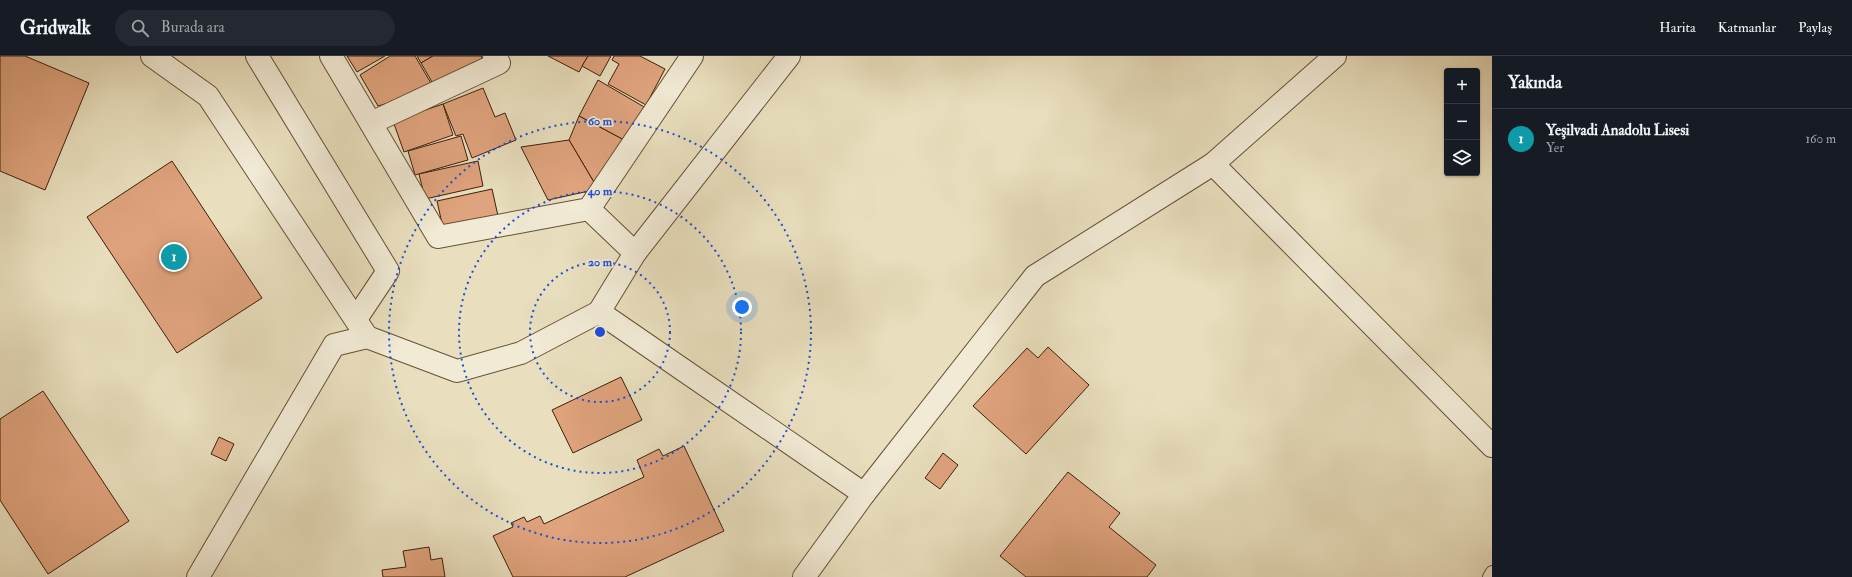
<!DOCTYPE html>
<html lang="tr">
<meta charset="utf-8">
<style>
:root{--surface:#171b24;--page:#242831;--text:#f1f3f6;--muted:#9ea1a6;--line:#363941;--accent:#0b8043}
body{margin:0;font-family:"IM FELL Double Pica",serif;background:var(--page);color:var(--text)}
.controls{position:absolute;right:12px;top:12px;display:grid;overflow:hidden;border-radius:4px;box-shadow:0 1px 3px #0004}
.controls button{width:36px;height:36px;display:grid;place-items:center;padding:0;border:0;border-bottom:1px solid var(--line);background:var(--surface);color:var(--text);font:20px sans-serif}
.you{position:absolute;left:742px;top:251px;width:14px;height:14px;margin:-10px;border:3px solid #fff;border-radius:50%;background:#1a73e8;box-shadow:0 0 0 6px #1a73e833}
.badge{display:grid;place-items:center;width:26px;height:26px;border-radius:50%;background:var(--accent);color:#fff;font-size:13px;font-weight:700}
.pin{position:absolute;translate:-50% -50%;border:2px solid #fff;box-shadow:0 1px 4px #0006}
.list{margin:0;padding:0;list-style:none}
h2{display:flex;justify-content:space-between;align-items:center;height:52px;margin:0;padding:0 16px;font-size:17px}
h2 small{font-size:13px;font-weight:400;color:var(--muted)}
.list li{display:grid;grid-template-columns:26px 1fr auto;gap:12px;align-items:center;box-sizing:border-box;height:60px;padding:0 16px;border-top:1px solid var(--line)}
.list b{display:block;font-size:15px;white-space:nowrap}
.list p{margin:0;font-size:13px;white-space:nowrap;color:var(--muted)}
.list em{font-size:13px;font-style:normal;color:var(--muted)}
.icon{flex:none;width:22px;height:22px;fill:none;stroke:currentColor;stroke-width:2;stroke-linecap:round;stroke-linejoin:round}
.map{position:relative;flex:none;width:1492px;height:521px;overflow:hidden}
header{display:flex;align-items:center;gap:24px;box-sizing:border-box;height:56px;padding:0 20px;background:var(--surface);border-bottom:1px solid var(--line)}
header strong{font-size:19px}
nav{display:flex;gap:22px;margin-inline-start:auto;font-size:14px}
.search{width:280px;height:36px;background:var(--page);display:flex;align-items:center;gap:10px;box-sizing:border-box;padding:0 14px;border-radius:22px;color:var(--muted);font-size:15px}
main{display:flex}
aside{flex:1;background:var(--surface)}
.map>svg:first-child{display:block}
.building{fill:#dfa37d;stroke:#3d1f08}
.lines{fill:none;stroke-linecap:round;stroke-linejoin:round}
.service-casing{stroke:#684f36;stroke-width:14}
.minor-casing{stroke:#684f36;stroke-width:24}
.service{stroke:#f1ead5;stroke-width:12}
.minor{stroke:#f1ead5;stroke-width:22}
.ring{fill:none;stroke:#1d4ed8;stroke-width:2;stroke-dasharray:2 4}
.centre{fill:#1d4ed8;stroke:#f1ead5;stroke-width:2}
.ring-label{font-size:12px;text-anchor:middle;font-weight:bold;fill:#1d4ed8;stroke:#f1ead5;stroke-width:3.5;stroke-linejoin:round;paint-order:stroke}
</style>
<header>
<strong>Gridwalk</strong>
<div class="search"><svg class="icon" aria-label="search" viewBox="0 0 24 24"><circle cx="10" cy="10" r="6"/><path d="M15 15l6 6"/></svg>Burada ara</div>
<nav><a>Harita</a><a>Katmanlar</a><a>Paylaş</a></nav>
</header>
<main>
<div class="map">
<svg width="1492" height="521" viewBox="0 0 1492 521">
<rect width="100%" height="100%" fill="#e9dfbe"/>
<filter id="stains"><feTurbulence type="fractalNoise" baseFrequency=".005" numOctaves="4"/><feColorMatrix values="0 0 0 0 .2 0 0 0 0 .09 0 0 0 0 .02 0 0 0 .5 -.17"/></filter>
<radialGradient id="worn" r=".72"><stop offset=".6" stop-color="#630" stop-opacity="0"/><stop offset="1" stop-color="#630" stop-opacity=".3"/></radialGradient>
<g class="building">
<path d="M 0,0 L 25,0 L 89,27 L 45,134 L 0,115 Z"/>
<path d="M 347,0 L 385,0 L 357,16 Z"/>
<path d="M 390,0 L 415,0 L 435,34 L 378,50 L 360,19 Z"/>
<path d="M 417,0 L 433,0 L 421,7 Z"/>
<path d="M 433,0 L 481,0 L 483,4 L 435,31 L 421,7 Z"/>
<path d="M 548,0 L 588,0 L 579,16 Z"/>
<path d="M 588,0 L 611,0 L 600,20 L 582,10 Z"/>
<path d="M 614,0 L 640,0 L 665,13 L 646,49 L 608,28 L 619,8 L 612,4 Z"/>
<path d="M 598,24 L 646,52 L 624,84 L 579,60 Z"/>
<path d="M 483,32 L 495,61 L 505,57 L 516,84 L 472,102 L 463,78 L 456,80 L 443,48 Z"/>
<path d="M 443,48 L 453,79 L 404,96 L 393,65 Z"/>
<path d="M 579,60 L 624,84 L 598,133 L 569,84 Z"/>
<path d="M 461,80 L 468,104 L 415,119 L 408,95 Z"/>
<path d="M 569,84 L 598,133 L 548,144 L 521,91 Z"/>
<path d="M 172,105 L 262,242 L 177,297 L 87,161 Z"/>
<path d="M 478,105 L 483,130 L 425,143 L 419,118 Z"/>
<path d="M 492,133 L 498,160 L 443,172 L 437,145 Z"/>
<path d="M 1048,291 L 1089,329 L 1026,398 L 973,350 L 1027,292 L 1038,302 Z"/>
<path d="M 621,321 L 642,364 L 573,397 L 552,354 Z"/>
<path d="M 43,335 L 129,465 L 48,518 L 0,444 L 0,363 Z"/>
<path d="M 219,381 L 234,388 L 226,405 L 211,398 Z"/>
<path d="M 684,390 L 724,475 L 625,521 L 513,521 L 493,480 L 513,471 L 511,467 L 524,461 L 527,466 L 540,460 L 544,468 L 644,421 L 637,404 L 659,393 L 663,400 Z"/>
<path d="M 943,397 L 958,409 L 940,433 L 925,422 Z"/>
<path d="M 1068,416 L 1120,457 L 1109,471 L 1156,509 L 1147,521 L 1026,521 L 1000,500 Z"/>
<path d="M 429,491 L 431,504 L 442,502 L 445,521 L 383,521 L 382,514 L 406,511 L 403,495 Z"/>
</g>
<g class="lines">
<defs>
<path id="service" d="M 1489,521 L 1492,516"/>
<g id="minor">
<path d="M 152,0 L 208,40 L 367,281"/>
<path d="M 257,0 L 388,215 L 356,263"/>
<path d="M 331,0 L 438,181 L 589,153 L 692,0"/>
<path d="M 1335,0 L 1213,108 L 1492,390"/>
<path d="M 371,67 L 499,7 L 494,0"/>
<path d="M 589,153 L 635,197"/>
<path d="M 599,256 L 635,197 L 789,0"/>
<path d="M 198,521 L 334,289 L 367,281 L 457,315 L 521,297 L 599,256 L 864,438 L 1035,220 L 1213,108"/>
<path d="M 804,521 L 864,438"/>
</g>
</defs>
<use href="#service" class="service-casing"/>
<use href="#minor" class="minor-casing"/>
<use href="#service" class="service"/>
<use href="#minor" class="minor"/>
</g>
<g class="ring">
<circle cx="600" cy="276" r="70"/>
<circle cx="600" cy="276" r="141"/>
<circle cx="600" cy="276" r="211"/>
</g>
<circle cx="600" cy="276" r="6" class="centre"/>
<g class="ring-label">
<text x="600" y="69">60 m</text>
<text x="600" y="139">40 m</text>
<text x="600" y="210">20 m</text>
</g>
<rect width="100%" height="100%" filter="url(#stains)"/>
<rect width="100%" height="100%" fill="url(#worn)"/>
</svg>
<div class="controls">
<button>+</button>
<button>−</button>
<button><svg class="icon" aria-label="layers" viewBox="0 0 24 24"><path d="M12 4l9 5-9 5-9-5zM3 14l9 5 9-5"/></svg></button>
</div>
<div class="you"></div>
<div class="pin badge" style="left:174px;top:201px;background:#0f9aa8">1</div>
</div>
<aside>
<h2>Yakında<small></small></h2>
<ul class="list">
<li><span class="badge" style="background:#0f9aa8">1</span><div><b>Yeşilvadi Anadolu Lisesi</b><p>Yer</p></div><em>160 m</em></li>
</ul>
</aside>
</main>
